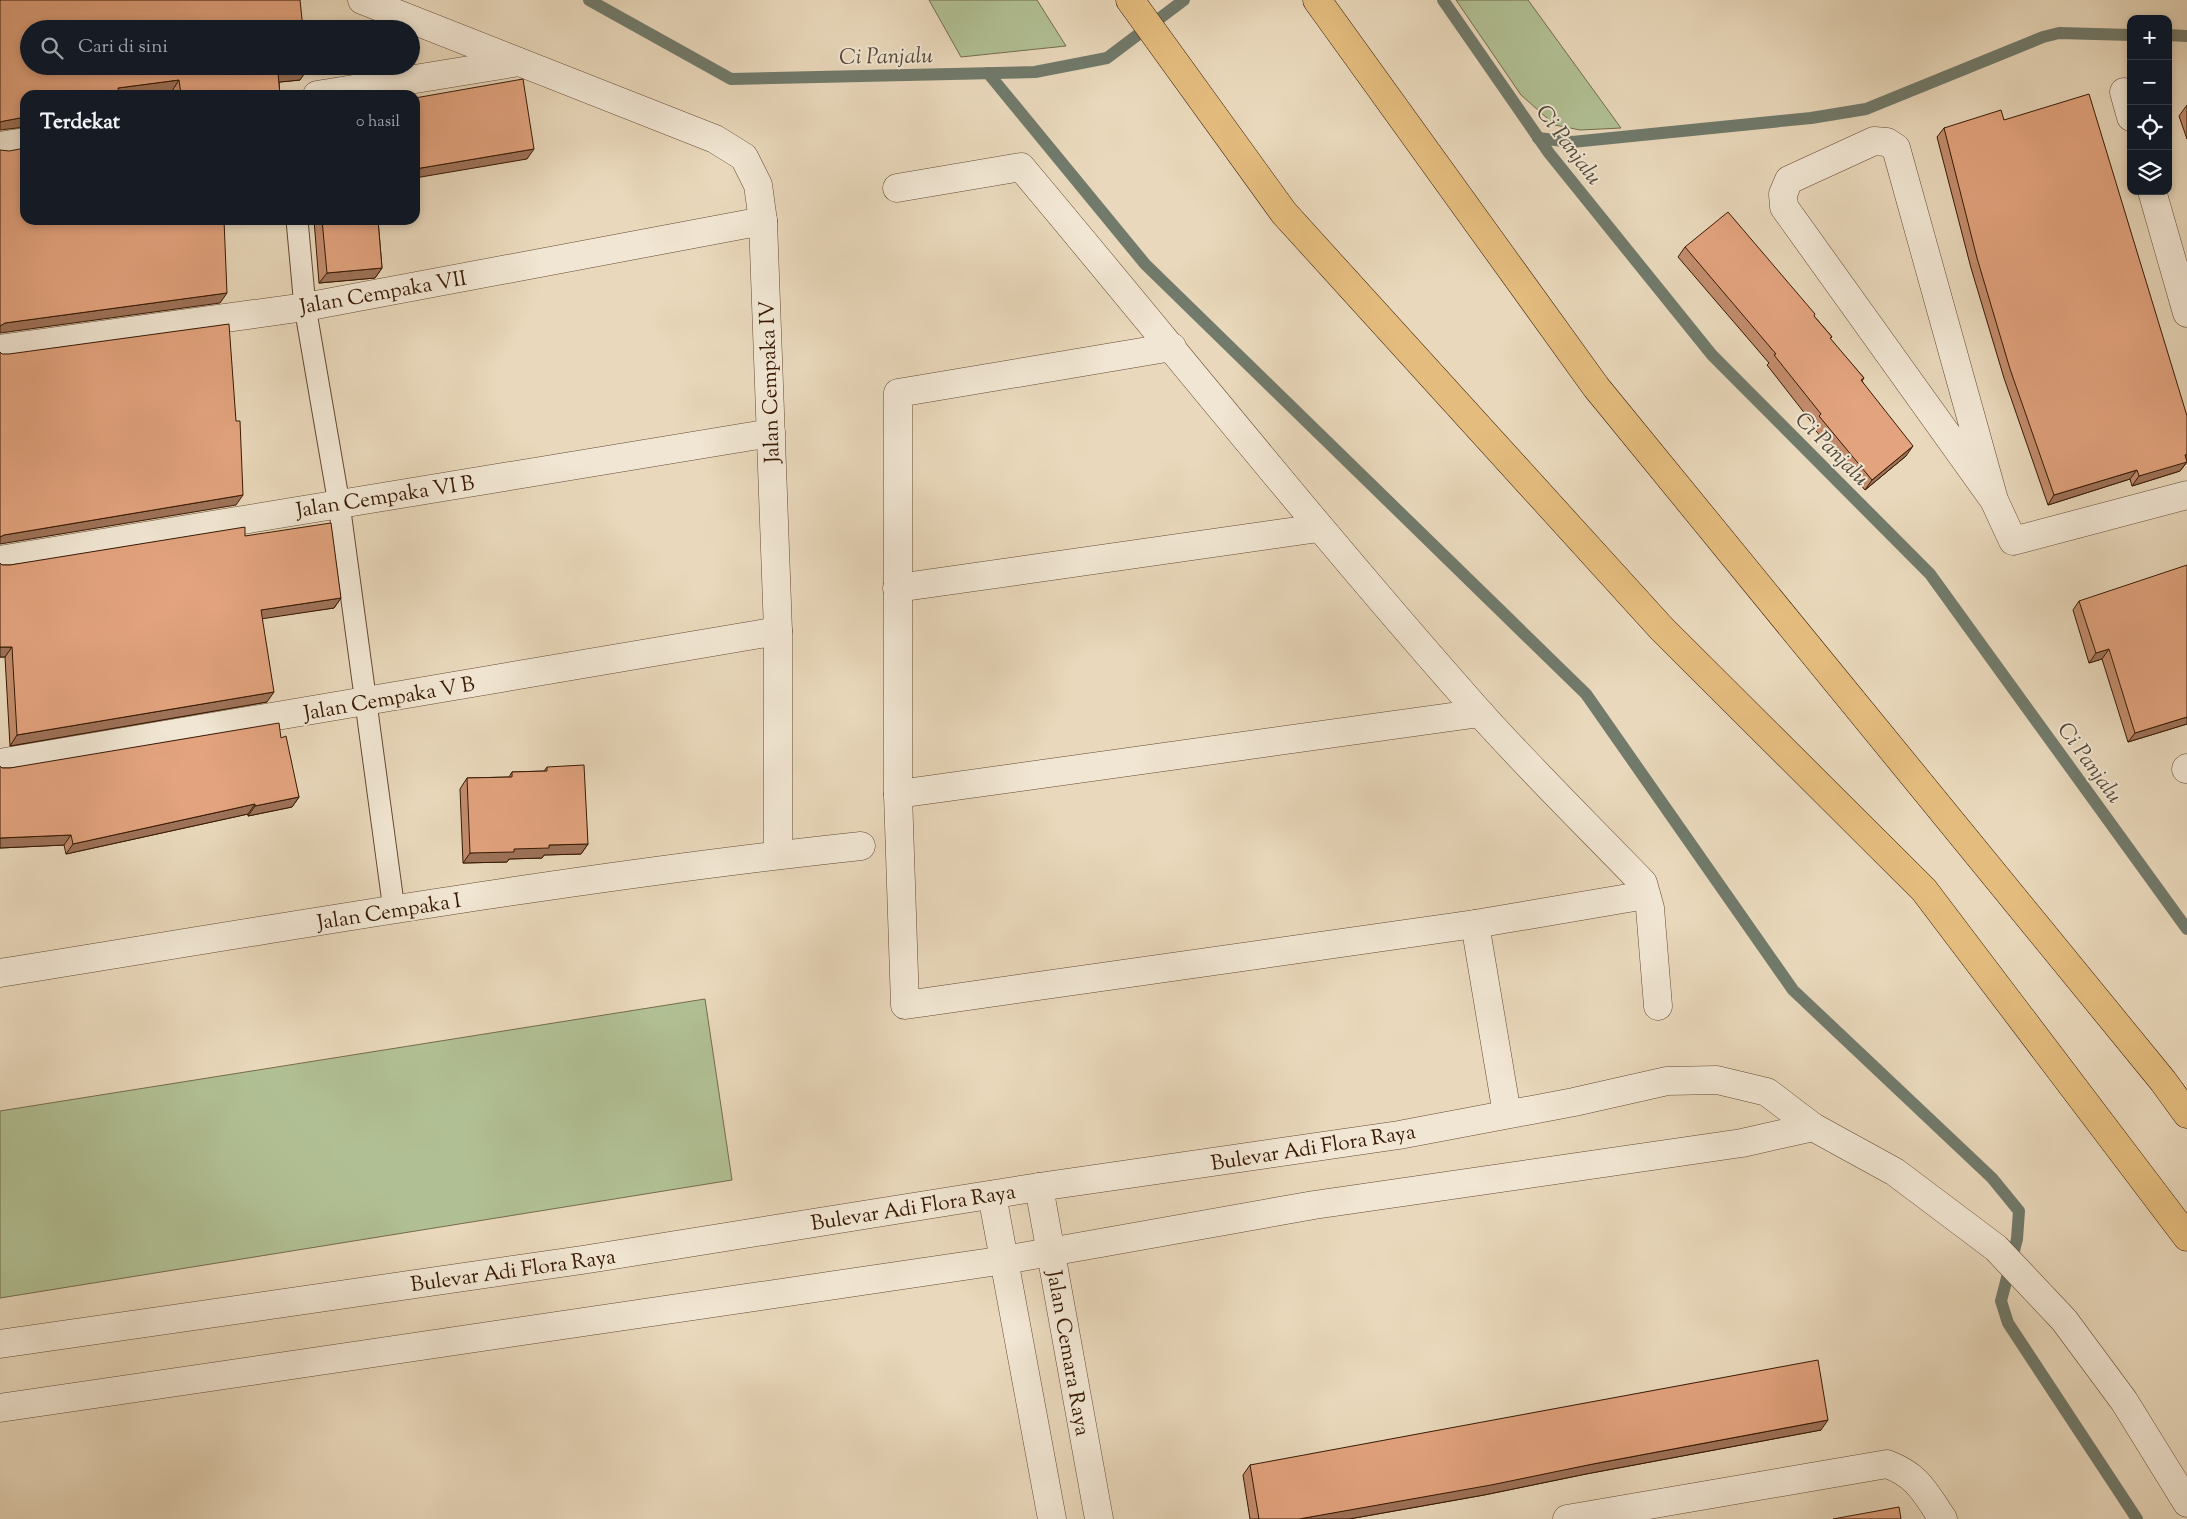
<!DOCTYPE html>
<html lang="id">
<meta charset="utf-8">
<style>
:root{--surface:#171b24;--page:#242831;--text:#f1f3f6;--muted:#9ea1a6;--line:#363941}
body{margin:0;font-family:"Sorts Mill Goudy",serif;background:var(--page);color:var(--text)}
.controls{position:absolute;right:15px;top:15px;display:grid;overflow:hidden;border-radius:10px;box-shadow:0 2px 8px #0003}
.controls button{width:45px;height:45px;display:grid;place-items:center;padding:0;border:0;border-bottom:1px solid var(--line);background:var(--surface);color:var(--text);font:25px sans-serif}
.list{margin:0;padding:0;list-style:none}
h2{display:flex;justify-content:space-between;align-items:center;height:65px;margin:0;padding:0 20px;font-size:21px}
h2 small{font-size:16px;font-weight:400;color:var(--muted)}
.icon{flex:none;width:28px;height:28px;fill:none;stroke:currentColor;stroke-width:2;stroke-linecap:round;stroke-linejoin:round}
.map{position:relative;flex:none;width:2187px;height:1519px;overflow:hidden}
.search{position:absolute;background:var(--surface);box-shadow:0 2px 8px #0003;left:20px;top:20px;width:400px;height:55px;display:flex;align-items:center;gap:12px;box-sizing:border-box;padding:0 18px;border-radius:28px;color:var(--muted);font-size:19px}
.panel{position:absolute;background:var(--surface);box-shadow:0 2px 8px #0003;left:20px;top:90px;width:400px;height:135px;border-radius:15px}
.map>svg:first-child{display:block}
.green{fill:#b1c094;stroke:#746c4c}
.lines{fill:none;stroke-linecap:round;stroke-linejoin:round}
.stream{stroke:#717a6b;stroke-width:12}
.lane-casing{stroke:#644931;stroke-width:23}
.street-casing{stroke:#644931;stroke-width:29}
.highway-casing{stroke:#371903;stroke-width:29}
.lane{stroke:#f1e6d3;stroke-width:21}
.street{stroke:#f1e6d3;stroke-width:28}
.highway{stroke:#e4bc7e;stroke-width:28}
.wall{fill:#c28c6c;stroke:#371903}
.shaded-wall{fill:#9e7258;stroke:#371903}
.building{fill:#e2a37e;stroke:#371903}
.labels{text-anchor:middle;stroke-width:4;stroke-linejoin:round;paint-order:stroke}
.street-label{font-size:21px;fill:#371903;stroke:#f1e6d3}
.water-label{font-size:22px;font-style:italic;fill:#544937;stroke:#f1e6d3}
</style>
<div class="map">
<svg width="2187" height="1519" viewBox="0 0 2187 1519">
<rect width="100%" height="100%" fill="#e9d8bb"/>
<filter id="stains"><feTurbulence type="fractalNoise" baseFrequency=".004" numOctaves="4"/><feColorMatrix values="0 0 0 0 .2 0 0 0 0 .09 0 0 0 0 .02 0 0 0 .5 -.17"/></filter>
<radialGradient id="worn" r=".72"><stop offset=".6" stop-color="#630" stop-opacity="0"/><stop offset="1" stop-color="#630" stop-opacity=".3"/></radialGradient>
<g class="green">
<path d="M 929,0 L 1037,0 L 1066,46 L 961,57 Z"/>
<path d="M 1456,0 L 1528,0 L 1621,128 L 1580,130 L 1555,125 L 1521,95 Z"/>
<path d="M 705,999 L 732,1180 L 0,1298 L 0,1111 Z"/>
</g>
<g class="lines">
<g class="stream">
<path d="M 589,0 L 731,79 L 1035,72 L 1107,58 L 1184,0"/>
<path d="M 1443,0 L 1549,153 L 1712,355 L 1930,574 L 2187,929"/>
<path d="M 2168,35 L 2187,36"/>
<path d="M 988,73 L 1145,264 L 1586,694 L 1793,990 L 1992,1178 L 2019,1211 L 2017,1239 L 2001,1301 L 2008,1323 L 2137,1519"/>
<path d="M 1538,138 L 1572,142 L 1811,118 L 1866,109 L 2043,37 L 2059,33 L 2131,35"/>
</g>
<defs>
<path id="lane" d="M 297,220 L 305,307 L 339,504 L 394,910"/>
<g id="street">
<path d="M 362,0 L 715,139 L 744,157 L 758,185 L 763,221 L 778,631 L 778,855"/>
<path d="M 2124,92 L 2131,117"/>
<path d="M 317,95 L 519,62"/>
<path d="M 0,146 L 25,142"/>
<path d="M 897,188 L 1021,167 C 1173,348 1321,534 1478,711 C 1531,770 1588,826 1643,883 L 1650,908 L 1658,1006"/>
<path d="M 2152,191 L 2187,313"/>
<path d="M 1172,347 L 898,393 L 898,794 L 905,1005 L 1475,924"/>
<path d="M 0,349 L 305,307 L 763,221"/>
<path d="M 1994,500 L 1896,148 L 1887,142 L 1874,141 L 1789,180 L 1783,194 L 1784,207 L 1994,500 L 2013,541 L 2187,495"/>
<path d="M 0,560 L 771,433"/>
<path d="M 897,588 L 1319,528"/>
<path d="M 0,763 L 778,631"/>
<path d="M 2186,769 L 2187,768"/>
<path d="M 898,794 L 1480,713"/>
<path d="M 0,973 C 286,927 572,877 861,846"/>
<path d="M 1507,1114 L 1475,924 L 1646,895"/>
<path d="M 1039,1187 L 1099,1519"/>
<path d="M 992,1195 L 1052,1519"/>
<path d="M 0,1344 L 582,1260 L 1039,1187 L 1399,1135 L 1574,1102 L 1667,1081 L 1717,1080 L 1767,1092 L 1813,1127 L 1895,1172 L 1996,1248 L 2064,1320 L 2124,1401 L 2187,1503"/>
<path d="M 0,1408 L 1005,1260 L 1314,1205 L 1742,1143 L 1813,1127"/>
<path d="M 1567,1519 L 1887,1464 C 1919,1476 1925,1493 1943,1519"/>
</g>
<g id="highway">
<path d="M 1130,0 L 1284,213 L 1662,629 L 1924,890 L 2187,1237"/>
<path d="M 1317,0 L 1596,387 L 2163,1081 L 2187,1114"/>
</g>
</defs>
<use href="#lane" class="lane-casing"/>
<use href="#street" class="street-casing"/>
<use href="#highway" class="highway-casing"/>
<use href="#lane" class="lane"/>
<use href="#street" class="street"/>
<use href="#highway" class="highway"/>
</g>
<g class="wall">
<path d="M 0,0 L 300,80 L 279,82 L 280,95 L 172,95 L 172,91 L 138,95 L 25,95 L 23,127 Z"/>
<path d="M 2187,105 L 2187,139 L 2179,116 Z"/>
<path d="M 2004,120 L 2187,462 L 2180,471 L 2132,486 L 2130,479 L 2048,505 L 2004,378 L 1971,268 L 1937,137 L 1944,128 Z"/>
<path d="M 314,220 L 378,220 L 382,268 L 375,278 L 319,283 Z"/>
<path d="M 1685,247 L 1814,316 L 1832,337 L 1830,339 L 1864,378 L 1862,381 L 1906,456 L 1865,490 L 1812,426 L 1813,424 L 1767,365 L 1769,363 L 1678,257 Z"/>
<path d="M 245,536 L 341,598 L 334,608 L 262,618 L 267,702 L 10,746 L 5,657 L 0,657 L 0,563 L 2,565 L 10,565 Z"/>
<path d="M 2079,601 L 2187,724 L 2128,742 L 2102,659 L 2089,663 L 2073,610 Z"/>
<path d="M 281,738 L 299,797 L 292,807 L 248,816 L 248,814 L 66,854 L 64,845 L 0,848 L 0,766 L 2,768 L 10,768 Z"/>
<path d="M 547,767 L 588,844 L 581,854 L 544,855 L 542,858 L 509,859 L 507,862 L 463,863 L 460,789 L 467,778 L 509,777 L 512,772 L 544,771 Z"/>
<path d="M 1821,1430 L 1586,1474 L 1484,1495 L 1349,1519 L 1250,1519 L 1243,1475 L 1250,1465 Z"/>
</g>
<g class="shaded-wall">
<path d="M 307,70 L 300,80 L 271,83 L 278,73 Z"/>
<path d="M 179,80 L 172,91 L 138,95 L 114,95 L 118,88 Z"/>
<path d="M 25,117 L 25,127 L 0,130 L 0,122 L 4,121 Z"/>
<path d="M 534,149 L 527,159 L 415,178 L 415,169 Z"/>
<path d="M 382,268 L 375,278 L 319,283 L 327,273 Z"/>
<path d="M 227,293 L 220,303 L 0,333 L 0,326 L 5,323 Z"/>
<path d="M 1913,446 L 1906,456 L 1865,490 L 1872,480 Z"/>
<path d="M 2187,454 L 2187,462 L 2180,471 L 2132,486 L 2139,476 Z"/>
<path d="M 2137,470 L 2130,479 L 2048,505 L 2054,495 Z"/>
<path d="M 243,495 L 236,505 L 0,544 L 0,537 L 4,535 Z"/>
<path d="M 341,598 L 334,608 L 254,620 L 261,610 Z"/>
<path d="M 0,647 L 12,647 L 5,657 L 0,657 Z"/>
<path d="M 2109,649 L 2102,659 L 2089,663 L 2096,653 Z"/>
<path d="M 274,692 L 267,702 L 10,746 L 17,735 Z"/>
<path d="M 2187,717 L 2187,724 L 2128,742 L 2135,733 Z"/>
<path d="M 299,797 L 292,807 L 248,816 L 255,806 Z"/>
<path d="M 255,804 L 248,814 L 66,854 L 73,844 Z"/>
<path d="M 71,835 L 64,845 L 0,848 L 0,838 Z"/>
<path d="M 588,844 L 581,854 L 544,855 L 542,858 L 509,859 L 507,862 L 463,863 L 470,853 L 549,845 Z"/>
<path d="M 1828,1420 L 1821,1430 L 1586,1474 L 1484,1495 L 1349,1519 L 1299,1519 Z"/>
</g>
<g class="building">
<path d="M 0,0 L 300,0 L 303,29 L 29,29 L 29,66 L 306,66 L 307,70 L 278,73 L 280,95 L 181,95 L 179,80 L 118,88 L 119,95 L 25,95 L 25,117 L 4,121 L 0,122 Z"/>
<path d="M 523,79 L 534,149 L 415,169 L 415,98 Z"/>
<path d="M 2089,94 L 2187,416 L 2187,454 L 2185,455 L 2187,462 L 2139,476 L 2137,470 L 2054,495 L 2010,369 L 1977,258 L 1944,128 L 2001,110 L 2004,120 Z"/>
<path d="M 25,148 L 25,220 L 224,220 L 227,293 L 5,323 L 0,326 L 0,150 L 9,151 Z"/>
<path d="M 1728,212 L 1815,314 L 1814,316 L 1832,337 L 1830,338 L 1864,378 L 1861,380 L 1913,446 L 1872,480 L 1819,416 L 1821,414 L 1774,355 L 1776,354 L 1685,247 Z"/>
<path d="M 322,220 L 378,220 L 382,268 L 327,273 Z"/>
<path d="M 229,324 L 236,421 L 240,421 L 243,495 L 4,535 L 0,537 L 0,352 L 2,354 L 9,354 Z"/>
<path d="M 331,523 L 341,598 L 261,610 L 274,692 L 17,735 L 12,647 L 0,647 L 0,563 L 2,565 L 10,565 L 245,527 L 245,536 Z"/>
<path d="M 2187,565 L 2187,717 L 2135,733 L 2109,649 L 2096,653 L 2079,601 Z"/>
<path d="M 279,723 L 281,738 L 286,736 L 299,797 L 255,806 L 255,804 L 73,844 L 71,835 L 0,838 L 0,766 L 2,768 L 10,768 Z"/>
<path d="M 584,765 L 588,844 L 549,845 L 549,848 L 514,849 L 514,852 L 470,853 L 467,778 L 512,777 L 512,772 L 547,771 L 547,767 Z"/>
<path d="M 1818,1360 L 1828,1420 L 1593,1464 L 1491,1485 L 1299,1519 L 1259,1519 L 1250,1465 Z"/>
<path d="M 1899,1507 L 1901,1519 L 1833,1519 Z"/>
</g>
<g class="labels">
<g class="street-label">
<text transform="translate(383 292) rotate(-10)" y="7">Jalan Cempaka VII</text>
<text transform="translate(769 382) rotate(-92)" y="7">Jalan Cempaka IV</text>
<text transform="translate(385 496) rotate(-9)" y="7">Jalan Cempaka VI B</text>
<text transform="translate(389 698) rotate(-10)" y="7">Jalan Cempaka V B</text>
<text transform="translate(389 911) rotate(-9)" y="7">Jalan Cempaka I</text>
<text transform="translate(1313 1147) rotate(-9)" y="7">Bulevar Adi Flora Raya</text>
<text transform="translate(913 1207) rotate(-9)" y="7">Bulevar Adi Flora Raya</text>
<text transform="translate(513 1270) rotate(-8)" y="7">Bulevar Adi Flora Raya</text>
<text transform="translate(1069 1353) rotate(80)" y="7">Jalan Cemara Raya</text>
</g>
<g class="water-label">
<text transform="translate(886 55) rotate(-1)" y="8">Ci Panjalu</text>
<text transform="translate(1570 144) rotate(53)" y="8">Ci Panjalu</text>
<text transform="translate(1833 448) rotate(45)" y="8">Ci Panjalu</text>
<text transform="translate(2091 762) rotate(54)" y="8">Ci Panjalu</text>
</g>
</g>
<rect width="100%" height="100%" filter="url(#stains)"/>
<rect width="100%" height="100%" fill="url(#worn)"/>
</svg>
<div class="controls">
<button>+</button>
<button>−</button>
<button><svg class="icon" aria-label="locate" viewBox="0 0 24 24"><circle cx="12" cy="12" r="6"/><path d="M12 2v4M12 18v4M2 12h4M18 12h4"/></svg></button>
<button><svg class="icon" aria-label="layers" viewBox="0 0 24 24"><path d="M12 4l9 5-9 5-9-5zM3 14l9 5 9-5"/></svg></button>
</div>
<div class="search"><svg class="icon" aria-label="search" viewBox="0 0 24 24"><circle cx="10" cy="10" r="6"/><path d="M15 15l6 6"/></svg>Cari di sini</div>
<section class="panel">
<h2>Terdekat<small>0 hasil</small></h2>
<ul class="list">
</ul>
</section>
</div>
